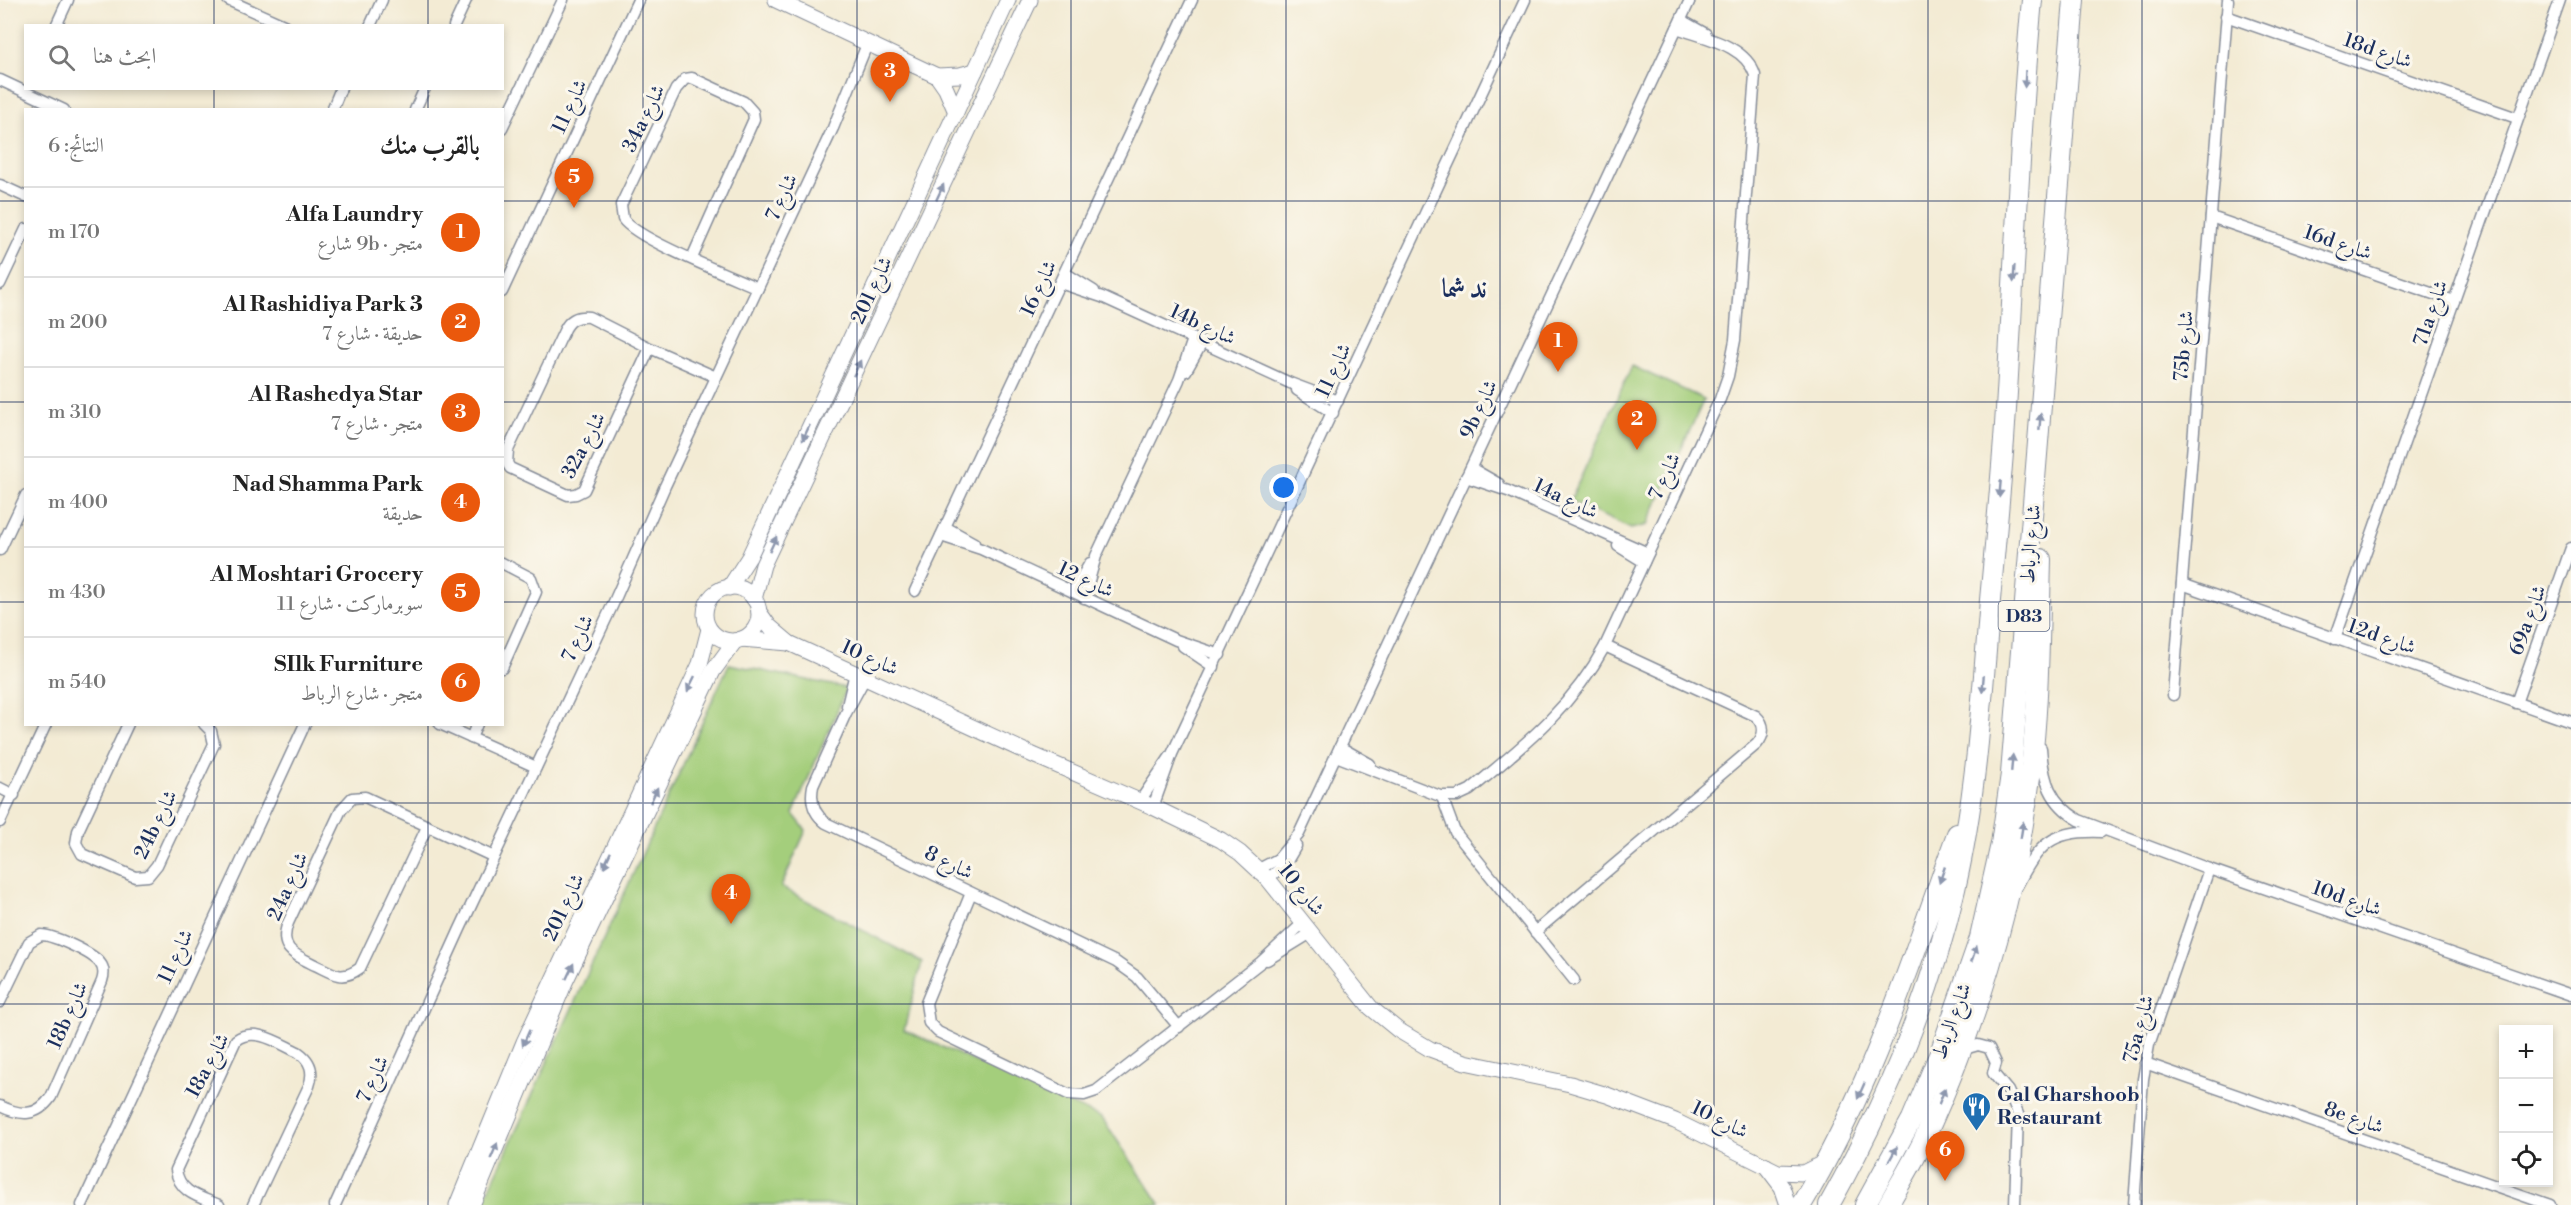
<!DOCTYPE html>
<html lang="ar">
<meta charset="utf-8">
<style>
:root{--surface:#fff;--page:#f2f2f2;--text:#222;--muted:#767676;--line:#e0e0e0;--accent:#ea580c}
body{margin:0;font-family:"Libre Bodoni",Amiri,serif;background:var(--page);color:var(--text);direction:rtl}
.controls{position:absolute;right:18px;bottom:18px;display:grid;overflow:hidden;border-radius:0px;box-shadow:0 3px 9px #0003}
.controls button{width:54px;height:54px;display:grid;place-items:center;padding:0;border:0;border-bottom:2px solid var(--line);background:var(--surface);color:var(--text);font:30px sans-serif}
.you{position:absolute;left:1284px;top:488px;width:21px;height:21px;margin:-15px;border:4px solid #fff;border-radius:50%;background:#1a73e8;box-shadow:0 0 0 9px #1a73e833}
.badge{display:grid;place-items:center;width:39px;height:39px;border-radius:50%;background:var(--accent);color:#fff;font-size:20px;font-weight:700}
.pin{position:absolute;translate:-50% -50px;filter:drop-shadow(0 2px 3px #0008)}
.pin::after{content:'';position:absolute;top:32px;width:21px;height:18px;background:inherit;clip-path:polygon(0 0,100% 0,50% 100%)}
.list{margin:0;padding:0;list-style:none}
h2{display:flex;justify-content:space-between;align-items:center;height:78px;margin:0;padding:0 24px;font-size:26px}
h2 small{font-size:20px;font-weight:400;color:var(--muted)}
.list li{display:grid;grid-template-columns:39px 1fr auto;gap:18px;align-items:center;box-sizing:border-box;height:90px;padding:0 24px;border-top:2px solid var(--line)}
.list b{display:block;font-size:22px;white-space:nowrap}
.list p{margin:0;font-size:20px;white-space:nowrap;color:var(--muted)}
.list em{font-size:20px;font-style:normal;color:var(--muted)}
.icon{flex:none;width:33px;height:33px;fill:none;stroke:currentColor;stroke-width:2;stroke-linecap:round;stroke-linejoin:round}
.map{position:relative;flex:none;width:2571px;height:1205px;overflow:hidden;direction:ltr}
.search{position:absolute;background:var(--surface);box-shadow:0 3px 9px #0003;left:24px;top:24px;width:480px;height:66px;display:flex;align-items:center;gap:15px;box-sizing:border-box;padding:0 21px;border-radius:0px;color:var(--muted);font-size:22px}
.panel{position:absolute;background:var(--surface);box-shadow:0 3px 9px #0003;left:24px;top:108px;width:480px;height:618px;border-radius:0px;direction:rtl}
.map>svg:first-child{display:block}
.green{fill:#a4ce7b;stroke:#607e6c;stroke-width:1.5}
.lines{fill:none;stroke-linecap:round;stroke-linejoin:round}
.street-casing{stroke:#878d99;stroke-width:13}
.secondary-casing{stroke:#878d99;stroke-width:17}
.highway-casing{stroke:#878d99;stroke-width:22}
.street{stroke:#fff;stroke-width:10}
.secondary{stroke:#fff;stroke-width:15}
.highway{stroke:#fff;stroke-width:20}
.oneway{fill:#8d97ae}
.grid{fill:none;stroke:#1b2f5e;stroke-width:1.5;stroke-opacity:0.55}
.labels{text-anchor:middle;stroke-width:6;stroke-linejoin:round;paint-order:stroke}
.shield{fill:#fbf7ec;stroke:#5e6b89;stroke-width:1.5}
.shield-label{font-size:18px;font-weight:bold;fill:#1b2f5e}
.street-label{font-size:20px;fill:#1b2f5e;stroke:#fbf7ec}
.poi-label{font-size:20px;font-weight:bold;fill:#1b2f5e;stroke:#fbf7ec;text-anchor:start}
.district-label{font-size:26px;font-weight:bold;fill:#1b2f5e;stroke:#fbf7ec}
</style>
<div class="map">
<svg width="2571" height="1205" viewBox="0 0 2571 1205">
<rect width="100%" height="100%" fill="#fbf7ec"/>
<filter id="ink" filterUnits="userSpaceOnUse"><feTurbulence type="fractalNoise" baseFrequency=".0167" numOctaves="2"/><feDisplacementMap in="SourceGraphic" scale="12" xChannelSelector="R" yChannelSelector="G"/><feConvolveMatrix kernelMatrix="1 2 1 2 8 2 1 2 1" color-interpolation-filters="sRGB"/></filter>
<filter id="wash" filterUnits="userSpaceOnUse"><feTurbulence type="fractalNoise" baseFrequency=".008" numOctaves="4" result="noise"/><feDisplacementMap in="SourceGraphic" scale="24" xChannelSelector="R" yChannelSelector="G"/><feGaussianBlur stdDeviation="1.35" result="paint"/><feColorMatrix in="noise" values="0 0 0 0 0 0 0 0 0 0 0 0 0 0 0 0 0 1.4 0 .05"/><feComposite in="paint" operator="in"/></filter>
<g filter="url(#wash)">
<rect width="100%" height="100%" fill="#f3ebd4"/>
<g class="green">
<path d="M 1632,366 L 1704,399 L 1647,525 L 1631,529 L 1570,501 Z"/>
<path d="M 729,664 L 847,688 L 793,814 L 806,830 L 781,887 L 922,962 L 904,1030 L 1102,1118 L 1161,1205 L 482,1205 Z"/>
</g>
</g>
<g filter="url(#ink)">
<g class="lines">
<defs>
<g id="street">
<path d="M 228,0 L 286,26"/>
<path d="M 2226,16 L 2517,118"/>
<path d="M 1681,20 L 1706,34"/>
<path d="M 56,26 L 68,0"/>
<path d="M 370,26 L 382,0"/>
<path d="M 454,26 L 466,0"/>
<path d="M 0,80 L 64,110"/>
<path d="M 332,110 L 341,88"/>
<path d="M 415,110 L 425,88"/>
<path d="M 502,128 L 563,0"/>
<path d="M 0,185 L 26,197"/>
<path d="M 2211,217 L 2454,301"/>
<path d="M 692,258 L 754,119 L 753,112 L 744,102 L 692,78 L 685,79 L 676,89 L 621,205 L 623,219 C 636,239 731,276 758,288"/>
<path d="M 1065,273 L 1094,291"/>
<path d="M 1060,283 L 1102,297 L 1290,383 L 1338,401"/>
<path d="M 0,284 L 26,229"/>
<path d="M 502,292 L 638,0"/>
<path d="M 650,348 L 584,490 L 576,494 L 568,495 L 510,468 L 507,463 L 508,450 L 564,331 C 569,320 576,316 589,317 L 650,348 L 716,377"/>
<path d="M 1186,371 L 1202,343"/>
<path d="M 1297,390 L 1333,413"/>
<path d="M 1471,468 L 1499,484"/>
<path d="M 1466,477 L 1508,491 L 1648,553"/>
<path d="M 945,527 L 974,543"/>
<path d="M 941,536 L 981,549 L 1176,640 L 1220,655"/>
<path d="M 1618,546 L 1644,562"/>
<path d="M 0,550 L 26,495"/>
<path d="M 502,563 L 531,578 L 536,592 L 502,668"/>
<path d="M 2182,584 L 2571,722"/>
<path d="M 915,591 L 1192,0"/>
<path d="M 1073,592 L 1090,563"/>
<path d="M 1084,598 L 1096,556 L 1179,380 L 1193,339"/>
<path d="M 2335,639 L 2560,0"/>
<path d="M 1183,646 L 1214,667"/>
<path d="M 865,678 L 846,713 L 813,786 C 810,801 814,814 826,823 L 1116,962 L 1137,977 L 1179,1027"/>
<path d="M 2173,695 L 2228,0"/>
<path d="M 2516,703 L 2571,548"/>
<path d="M 847,706 L 855,673"/>
<path d="M 128,724 L 78,831 L 76,843 L 82,854 L 135,877 L 148,876 L 157,865 L 214,744 L 211,731 L 204,724"/>
<path d="M 440,724 L 536,767"/>
<path d="M 471,738 L 477,724"/>
<path d="M 1340,747 L 1370,764"/>
<path d="M 2041,748 C 2043,780 2050,803 2079,820 L 2209,869 L 2571,995"/>
<path d="M 1336,756 L 1440,796 L 1457,796 L 1470,790 C 1523,746 1571,709 1605,646 L 1720,399 L 1728,376 L 1735,340 L 1755,75 C 1745,44 1703,38 1677,28"/>
<path d="M 0,788 L 14,795"/>
<path d="M 1442,797 L 1455,832 L 1574,980"/>
<path d="M 1140,801 L 1170,757"/>
<path d="M 1153,807 L 1172,754 L 1525,0"/>
<path d="M 0,822 L 46,724"/>
<path d="M 427,827 L 360,968 C 353,973 346,977 338,975 C 330,973 322,968 315,965 C 295,955 278,949 288,923 L 341,810 L 352,798 L 365,797 L 494,857"/>
<path d="M 1259,869 L 1278,859 L 1299,834 L 1690,0"/>
<path d="M 1268,879 L 1286,863 L 1296,846"/>
<path d="M 2017,886 C 2039,844 2051,830 2101,832"/>
<path d="M 971,893 L 926,1003 L 929,1023 L 938,1032 L 1068,1094 L 1084,1095 L 1096,1091 L 1261,962 L 1303,923"/>
<path d="M 1535,932 L 1757,744 C 1765,735 1765,724 1756,716 L 1605,646"/>
<path d="M 1267,960 L 1311,933"/>
<path d="M 0,1002 L 29,942 L 41,935 C 53,935 93,953 100,963 C 105,969 104,975 102,981 L 51,1097 C 37,1117 21,1116 0,1106"/>
<path d="M 1961,1050 L 1978,1045 L 1989,1048 L 1996,1063 L 1993,1073 L 2008,1091 L 2018,1114 L 2015,1205"/>
<path d="M 2145,1063 L 2550,1205"/>
<path d="M 82,1205 L 305,724"/>
<path d="M 219,1205 C 200,1197 179,1193 176,1170 L 236,1040 C 255,1026 280,1044 298,1052 C 311,1061 314,1072 309,1086 L 253,1205"/>
<path d="M 335,1205 L 460,929 L 613,604 L 665,486 L 833,128 L 868,42"/>
<path d="M 2134,1205 L 2143,1079 L 2149,1045 L 2209,869"/>
</g>
<g id="secondary">
<path d="M 776,0 L 937,76 L 960,75 L 975,71"/>
<path d="M 937,76 L 946,89 L 956,112"/>
<circle cx="732" cy="614" r="27"/>
<path d="M 729,588 L 749,557 L 1008,0"/>
<path d="M 754,599 L 763,565 L 1030,0"/>
<path d="M 759,612 L 769,626 L 789,643 L 1033,755 L 1153,807 L 1221,840 L 1240,853 L 1268,879 L 1371,1008 L 1398,1030 L 1430,1049 L 1465,1062 L 1570,1084 L 1607,1095 L 1675,1121 L 1778,1172 L 1803,1173 L 1825,1162"/>
<path d="M 741,639 L 789,643"/>
<path d="M 1766,1166 L 1782,1187 L 1788,1205"/>
<path d="M 457,1205 L 524,1042 L 700,664 L 709,629"/>
<path d="M 472,1205 L 565,982 L 713,671 L 735,641"/>
</g>
<g id="highway">
<path d="M 1801,1205 C 1871,1089 1911,961 1957,834"/>
<path d="M 1829,1205 C 1884,1107 1930,999 1955,889 C 1977,793 1982,698 1990,600 C 1995,547 2000,493 2004,440 C 2014,293 2018,146 2032,0"/>
<path d="M 1865,1205 L 1912,1119 L 1940,1053 L 1980,938 L 2001,844 L 2011,774 L 2074,0"/>
<path d="M 1888,1205 C 1901,1181 1916,1158 1927,1133 C 1975,1027 2010,914 2027,799 C 2039,720 2039,638 2041,559"/>
</g>
</defs>
<use href="#street" class="street-casing"/>
<use href="#secondary" class="secondary-casing"/>
<use href="#highway" class="highway-casing"/>
<use href="#street" class="street"/>
<use href="#secondary" class="secondary"/>
<use href="#highway" class="highway"/>
</g>
<defs><path id="oneway-solid" d="M-6-.8H1V-3.2L6.5 0L1 3.2V.8H-6Z" transform="scale(1.5)"/></defs>
<g class="oneway">
<use href="#oneway-solid" transform="translate(2025 79) rotate(93)"/>
<use href="#oneway-solid" transform="translate(940 192) rotate(-65)"/>
<use href="#oneway-solid" transform="translate(2014 274) rotate(93)"/>
<use href="#oneway-solid" transform="translate(857 368) rotate(-65)"/>
<use href="#oneway-solid" transform="translate(2040 422) rotate(-85)"/>
<use href="#oneway-solid" transform="translate(806 433) rotate(115)"/>
<use href="#oneway-solid" transform="translate(2000 489) rotate(95)"/>
<use href="#oneway-solid" transform="translate(773 544) rotate(-65)"/>
<use href="#oneway-solid" transform="translate(691 684) rotate(116)"/>
<use href="#oneway-solid" transform="translate(1983 684) rotate(95)"/>
<use href="#oneway-solid" transform="translate(2012 763) rotate(-85)"/>
<use href="#oneway-solid" transform="translate(654 795) rotate(-65)"/>
<use href="#oneway-solid" transform="translate(2022 830) rotate(-81)"/>
<use href="#oneway-solid" transform="translate(607 860) rotate(115)"/>
<use href="#oneway-solid" transform="translate(1942 875) rotate(109)"/>
<use href="#oneway-solid" transform="translate(1974 954) rotate(-71)"/>
<use href="#oneway-solid" transform="translate(570 971) rotate(-65)"/>
<use href="#oneway-solid" transform="translate(526 1038) rotate(114)"/>
<use href="#oneway-solid" transform="translate(1861 1091) rotate(114)"/>
<use href="#oneway-solid" transform="translate(1942 1096) rotate(-68)"/>
<use href="#oneway-solid" transform="translate(494 1151) rotate(-67)"/>
<use href="#oneway-solid" transform="translate(1893 1154) rotate(-61)"/>
</g>
</g>
<path class="grid" d="M 214,0 L 214,26M 428,0 L 428,26M 643,0 L 643,1205M 857,0 L 857,1205M 1071,0 L 1071,1205M 1286,0 L 1286,1205M 1500,0 L 1500,1205M 1714,0 L 1714,1205M 1928,0 L 1928,1205M 2142,0 L 2142,1205M 2357,0 L 2357,1205M 214,88 L 214,110M 428,88 L 428,110M 0,201 L 26,201M 502,201 L 2571,201M 0,402 L 26,402M 502,402 L 2571,402M 0,602 L 26,602M 502,602 L 2571,602M 214,724 L 214,1205M 428,724 L 428,1205M 0,803 L 2571,803M 0,1004 L 2571,1004"/>
<defs>
<symbol id="restaurant-pin" viewBox="-11 -11 22 30"><path d="M0 17L-7.5 6A9.5 9.5 0 1 1 7.5 6Z" fill="#1f6fb2" stroke="#fbf7ec"/><path d="M-5-6h1v4h1v-4h1v4h1v-4h1v5L-1.5 .5V6h-2V.5L-5-1ZM5-6V6H3V1.5H1.5Q1.5-4 5-6Z" fill="#fff"/></symbol>
</defs>
<g fill-rule="evenodd">
<use href="#restaurant-pin" x="1960" y="1090" width="33" height="45"/>
</g>
<g class="labels">
<rect class="shield" x="1998.5" y="601" width="51" height="30" rx="4.5"/>
<g class="shield-label">
<text x="2024" y="622">D83</text>
</g>
<g class="street-label">
<text transform="translate(2378 50) rotate(19)" y="7">18d شارع</text>
<text transform="translate(569 106) rotate(-65)" y="7">شارع 11</text>
<text transform="translate(643 118) rotate(-64)" y="7">34a شارع</text>
<text transform="translate(781 197) rotate(-65)" y="7">شارع 7</text>
<text transform="translate(2338 242) rotate(19)" y="7">16d شارع</text>
<text transform="translate(1038 288) rotate(-65)" y="7">شارع 16</text>
<text transform="translate(871 290) rotate(-65)" y="7">شارع 201</text>
<text transform="translate(2430 313) rotate(-71)" y="7">71a شارع</text>
<text transform="translate(1203 324) rotate(25)" y="7">14b شارع</text>
<text transform="translate(2183 346) rotate(-85)" y="7">75b شارع</text>
<text transform="translate(1333 370) rotate(-65)" y="7">شارع 11</text>
<text transform="translate(1478 409) rotate(-65)" y="7">9b شارع</text>
<text transform="translate(583 445) rotate(-62)" y="7">32a شارع</text>
<text transform="translate(1664 476) rotate(-65)" y="7">شارع 7</text>
<text transform="translate(1566 498) rotate(25)" y="7">14a شارع</text>
<text transform="translate(2030 544) rotate(-85)" y="7">شارع الرباط</text>
<text transform="translate(1086 579) rotate(25)" y="7">شارع 12</text>
<text transform="translate(2527 620) rotate(-70)" y="7">69a شارع</text>
<text transform="translate(2382 636) rotate(19)" y="7">12d شارع</text>
<text transform="translate(577 638) rotate(-65)" y="7">شارع 7</text>
<text transform="translate(870 657) rotate(24)" y="7">شارع 10</text>
<text transform="translate(155 824) rotate(-64)" y="7">24b شارع</text>
<text transform="translate(949 862) rotate(26)" y="7">شارع 8</text>
<text transform="translate(287 886) rotate(-66)" y="7">24a شارع</text>
<text transform="translate(1302 889) rotate(51)" y="7">شارع 10</text>
<text transform="translate(2347 898) rotate(19)" y="7">10d شارع</text>
<text transform="translate(563 907) rotate(-65)" y="7">شارع 201</text>
<text transform="translate(175 956) rotate(-65)" y="7">شارع 11</text>
<text transform="translate(67 1015) rotate(-66)" y="7">18b شارع</text>
<text transform="translate(1951 1021) rotate(-70)" y="7">شارع الرباط</text>
<text transform="translate(2138 1029) rotate(-75)" y="7">75a شارع</text>
<text transform="translate(207 1065) rotate(-62)" y="7">18a شارع</text>
<text transform="translate(372 1079) rotate(-65)" y="7">شارع 7</text>
<text transform="translate(2354 1117) rotate(19)" y="7">8e شارع</text>
<text transform="translate(1720 1119) rotate(26)" y="7">شارع 10</text>
</g>
<g class="poi-label">
<text x="1997" y="1101">Gal Gharshoob<tspan x="1997" dy="23">Restaurant</tspan></text>
</g>
<g class="district-label">
<text x="1464" y="297">ند شما</text>
</g>
</g>
</svg>
<div class="controls">
<button>+</button>
<button>−</button>
<button><svg class="icon" aria-label="locate" viewBox="0 0 24 24"><circle cx="12" cy="12" r="6"/><path d="M12 2v4M12 18v4M2 12h4M18 12h4"/></svg></button>
</div>
<div class="you"></div>
<div class="pin badge" style="left:1558px;top:372px">1</div>
<div class="pin badge" style="left:1637px;top:450px">2</div>
<div class="pin badge" style="left:890px;top:102px">3</div>
<div class="pin badge" style="left:731px;top:924px">4</div>
<div class="pin badge" style="left:574px;top:208px">5</div>
<div class="pin badge" style="left:1945px;top:1181px">6</div>
<div class="search"><svg class="icon" aria-label="search" viewBox="0 0 24 24"><circle cx="10" cy="10" r="6"/><path d="M15 15l6 6"/></svg>ابحث هنا</div>
<section class="panel">
<h2>بالقرب منك<small>النتائج: 6</small></h2>
<ul class="list">
<li><span class="badge">1</span><div><b>Alfa Laundry</b><p>متجر · 9b شارع</p></div><em>170 m</em></li>
<li><span class="badge">2</span><div><b>Al Rashidiya Park 3</b><p>حديقة · شارع 7</p></div><em>200 m</em></li>
<li><span class="badge">3</span><div><b>Al Rashedya Star</b><p>متجر · شارع 7</p></div><em>310 m</em></li>
<li><span class="badge">4</span><div><b>Nad Shamma Park</b><p>حديقة</p></div><em>400 m</em></li>
<li><span class="badge">5</span><div><b>Al Moshtari Grocery</b><p>سوبرماركت · شارع 11</p></div><em>430 m</em></li>
<li><span class="badge">6</span><div><b>SIlk Furniture</b><p>متجر · شارع الرباط</p></div><em>540 m</em></li>
</ul>
</section>
</div>
